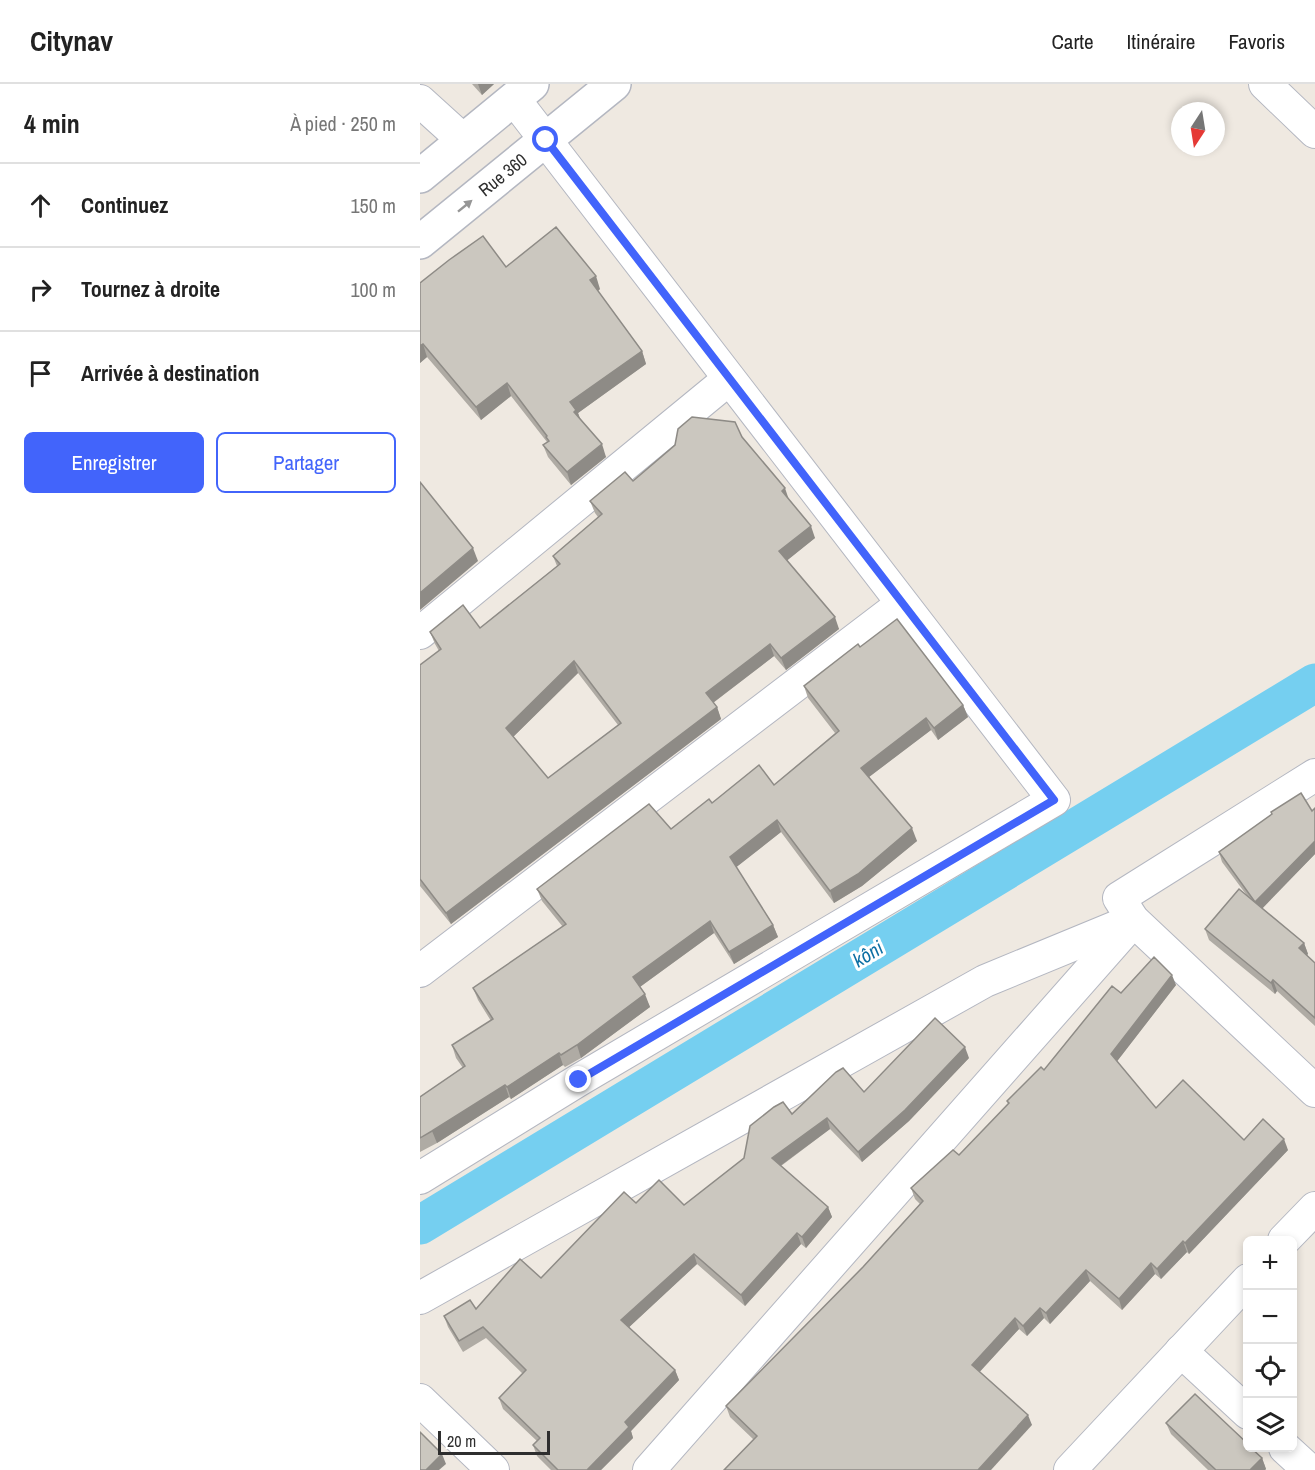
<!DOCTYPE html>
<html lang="fr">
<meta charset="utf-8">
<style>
:root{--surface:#fff;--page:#f6f6f6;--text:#222;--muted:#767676;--line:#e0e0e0;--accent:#4264fb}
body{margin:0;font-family:"Archivo Narrow",sans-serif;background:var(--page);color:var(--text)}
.controls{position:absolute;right:18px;bottom:18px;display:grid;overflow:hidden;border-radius:9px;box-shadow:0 3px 9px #0003}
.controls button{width:54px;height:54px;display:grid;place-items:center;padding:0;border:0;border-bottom:2px solid var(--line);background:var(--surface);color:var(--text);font:30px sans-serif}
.compass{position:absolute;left:751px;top:18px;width:54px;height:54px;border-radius:50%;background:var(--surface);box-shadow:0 3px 9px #0003;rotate:192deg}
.scale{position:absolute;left:18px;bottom:15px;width:112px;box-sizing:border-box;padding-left:6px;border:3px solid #2e2e2e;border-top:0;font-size:16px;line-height:21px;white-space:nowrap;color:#2e2e2e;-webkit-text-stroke:4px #fff;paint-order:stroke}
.stop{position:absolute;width:18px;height:18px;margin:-14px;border:4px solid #4264fb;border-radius:50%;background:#fff}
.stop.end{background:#4264fb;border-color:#fff;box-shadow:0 2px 6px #0008}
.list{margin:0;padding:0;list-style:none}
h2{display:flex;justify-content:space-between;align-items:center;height:78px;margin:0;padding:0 24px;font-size:26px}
h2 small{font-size:20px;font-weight:400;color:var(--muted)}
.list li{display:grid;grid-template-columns:39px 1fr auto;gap:18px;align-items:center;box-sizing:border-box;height:84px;padding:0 24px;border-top:2px solid var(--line)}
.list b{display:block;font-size:22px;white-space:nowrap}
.list em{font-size:20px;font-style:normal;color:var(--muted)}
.actions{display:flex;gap:12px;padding:18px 24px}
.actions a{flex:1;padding:14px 0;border:2px solid var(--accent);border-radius:9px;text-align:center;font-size:21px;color:var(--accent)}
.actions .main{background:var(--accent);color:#fff}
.icon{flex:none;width:33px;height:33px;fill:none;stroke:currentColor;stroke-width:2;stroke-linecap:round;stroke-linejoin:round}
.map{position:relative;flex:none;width:895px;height:1386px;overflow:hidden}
header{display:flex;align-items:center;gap:36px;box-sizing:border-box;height:84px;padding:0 30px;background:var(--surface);border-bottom:2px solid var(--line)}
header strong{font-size:28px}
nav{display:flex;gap:33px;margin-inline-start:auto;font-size:21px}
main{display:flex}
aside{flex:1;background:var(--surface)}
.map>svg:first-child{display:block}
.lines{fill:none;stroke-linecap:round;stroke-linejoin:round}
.canal{stroke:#75cff0;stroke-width:39}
.street-casing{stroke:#b4b7c1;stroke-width:34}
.secondary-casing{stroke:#b4b7c1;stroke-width:36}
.street{stroke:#fff;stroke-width:32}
.secondary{stroke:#fff;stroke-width:33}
.wall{fill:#afaba4;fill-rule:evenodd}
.shaded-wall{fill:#8e8b86}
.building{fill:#cbc7bf;stroke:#8e8b86;stroke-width:1.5;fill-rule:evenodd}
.oneway{fill:#969696}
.route{stroke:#4264fb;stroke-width:8}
.labels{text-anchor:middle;stroke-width:6;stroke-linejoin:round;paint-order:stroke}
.street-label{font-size:18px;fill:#2e2e2e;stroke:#fff}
.water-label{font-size:20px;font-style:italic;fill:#0d6fa3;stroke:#fff}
</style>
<header>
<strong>Citynav</strong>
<nav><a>Carte</a><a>Itinéraire</a><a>Favoris</a></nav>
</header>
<main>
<aside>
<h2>4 min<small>À pied · 250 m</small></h2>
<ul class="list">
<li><svg class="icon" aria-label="ahead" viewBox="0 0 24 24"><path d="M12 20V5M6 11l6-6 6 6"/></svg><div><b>Continuez</b></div><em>150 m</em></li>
<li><svg class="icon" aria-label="right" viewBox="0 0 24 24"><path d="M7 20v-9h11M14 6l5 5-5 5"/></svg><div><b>Tournez à droite</b></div><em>100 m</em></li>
<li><svg class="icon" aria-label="arrive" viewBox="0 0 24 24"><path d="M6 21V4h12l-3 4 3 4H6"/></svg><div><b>Arrivée à destination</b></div></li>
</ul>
<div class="actions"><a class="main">Enregistrer</a><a>Partager</a></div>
</aside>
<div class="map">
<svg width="895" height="1386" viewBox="0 0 895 1386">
<rect width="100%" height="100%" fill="#efe9e1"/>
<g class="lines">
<path class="canal" d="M 0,1141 L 895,599"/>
<defs>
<g id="street">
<path d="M 845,0 L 895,48"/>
<path d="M 0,17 L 43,56"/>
<path d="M 0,549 L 309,295"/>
<path d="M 895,691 L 699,814 L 713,836 L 895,1007"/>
<path d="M 0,887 L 482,520"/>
<path d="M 0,1094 L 159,996 L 634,716 L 94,15"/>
<path d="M 864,1156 L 895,1124"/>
<path d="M 0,1214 L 565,897 L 713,836"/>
<path d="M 761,1267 L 828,1329"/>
<path d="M 0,1316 L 73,1386"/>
<path d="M 865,1364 L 889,1386"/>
<path d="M 229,1386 L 709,842"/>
<path d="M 650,1386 L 828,1196"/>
</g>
<g id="secondary">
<path d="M 0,92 L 112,0"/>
<path d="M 0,158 L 194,0"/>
</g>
</defs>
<use href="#street" class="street-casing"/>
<use href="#secondary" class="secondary-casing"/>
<use href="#street" class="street"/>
<use href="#secondary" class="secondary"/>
</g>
<g class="wall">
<path d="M 52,0 L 74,0 L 62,11 Z"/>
<path d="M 86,183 L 180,205 L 178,207 L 222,267 L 226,280 L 158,329 L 160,334 L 186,373 L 151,401 L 128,373 L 123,361 L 127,358 L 91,312 L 61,336 L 7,273 L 0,279 L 0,199 Z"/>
<path d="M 322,353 L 369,416 L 395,454 L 367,476 L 419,545 L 366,586 L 354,572 L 293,619 L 297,623 L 301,635 L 31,840 L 0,802 L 0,581 L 19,567 L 15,560 L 10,548 L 60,544 L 137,482 L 133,472 L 178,433 L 175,429 L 170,417 L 213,397 ZM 158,589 L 198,641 L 128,694 L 93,653 Z"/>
<path d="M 440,563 L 543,621 L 548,633 L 518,656 L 511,646 L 449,693 L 497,757 L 442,802 L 414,819 L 361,748 L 316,783 L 353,841 L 358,853 L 314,880 L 294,849 L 220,903 L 230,923 L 161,974 L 145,983 L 143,981 L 91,1015 L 89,1013 L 17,1059 L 0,1068 L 0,1013 L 43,984 L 36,974 L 32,961 L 71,937 L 58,916 L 53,904 L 143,843 L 122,817 L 117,805 L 251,745 L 292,719 L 354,701 L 415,649 L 388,614 L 384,602 Z"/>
<path d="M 895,724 L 895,770 L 842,824 L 884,859 L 888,870 L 887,871 L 895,879 L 895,942 L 857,907 L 855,910 L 789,856 L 785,845 L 828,813 L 802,778 L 799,768 L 892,727 Z"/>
<path d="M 756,901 L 697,977 L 736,1024 L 824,1056 L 868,1066 L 769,1170 L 767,1168 L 741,1195 L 735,1190 L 702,1226 L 670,1197 L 630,1240 L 624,1234 L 607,1252 L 599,1245 L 559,1288 L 612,1341 L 334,1356 L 310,1333 L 306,1322 L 443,1183 L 500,1120 L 495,1115 L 491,1104 L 539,1071 L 588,1020 L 587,1017 L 624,986 L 701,909 Z"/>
<path d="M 549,974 L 489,1037 L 442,1078 L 410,1045 L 361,1082 L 408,1123 L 412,1133 L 386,1164 L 381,1160 L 325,1222 L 277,1180 L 209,1243 L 255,1286 L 259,1296 L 211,1347 L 213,1354 L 181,1386 L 131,1386 L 117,1372 L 113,1361 L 117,1357 L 83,1325 L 79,1314 L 103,1290 L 66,1254 L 43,1268 L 28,1243 L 24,1232 L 56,1225 L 121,1194 L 216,1119 L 264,1121 L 324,1074 L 372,1030 L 444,1008 Z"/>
<path d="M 746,1339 L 842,1374 L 846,1385 L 845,1386 L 788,1386 L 751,1350 Z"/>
</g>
<g class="shaded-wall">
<path d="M 58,0 L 74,0 L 62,11 Z"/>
<path d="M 176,192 L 180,205 L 175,209 L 170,196 Z"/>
<path d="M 3,260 L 7,273 L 0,279 L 0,262 Z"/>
<path d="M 222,267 L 226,280 L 158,329 L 161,338 L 159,340 L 150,318 Z"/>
<path d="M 87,299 L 91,312 L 61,336 L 56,323 Z"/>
<path d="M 182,360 L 186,373 L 151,401 L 147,388 Z"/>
<path d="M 365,404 L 369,416 L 362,407 Z"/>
<path d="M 391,442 L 395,454 L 364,479 L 359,467 Z"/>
<path d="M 53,464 L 58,477 L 0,526 L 0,509 Z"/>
<path d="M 415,533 L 419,545 L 366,586 L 361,574 Z"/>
<path d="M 350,560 L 354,572 L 290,621 L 286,609 Z"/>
<path d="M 154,577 L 158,589 L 90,656 L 86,644 Z"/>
<path d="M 543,621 L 548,633 L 518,656 L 514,644 Z"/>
<path d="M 297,623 L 301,635 L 31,840 L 26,829 Z"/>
<path d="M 506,634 L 511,646 L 445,696 L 441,684 Z"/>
<path d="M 357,736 L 361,748 L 314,785 L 310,773 Z"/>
<path d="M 492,744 L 497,757 L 442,802 L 414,819 L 410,807 Z"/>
<path d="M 895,757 L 895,770 L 839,828 L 835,818 Z"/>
<path d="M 290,837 L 294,849 L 217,905 L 213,893 Z"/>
<path d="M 353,841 L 358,853 L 314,880 L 309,868 Z"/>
<path d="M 884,859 L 888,870 L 883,875 L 879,864 Z"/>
<path d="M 752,891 L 756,901 L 695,980 L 691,970 Z"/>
<path d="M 853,896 L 857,907 L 855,910 L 851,899 Z"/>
<path d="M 225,910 L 230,923 L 161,974 L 157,961 Z"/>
<path d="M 545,963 L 549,974 L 489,1037 L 442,1078 L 438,1068 Z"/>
<path d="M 139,969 L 143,981 L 91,1015 L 87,1003 Z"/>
<path d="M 85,1001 L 89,1013 L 17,1059 L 12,1047 Z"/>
<path d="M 407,1034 L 410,1045 L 356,1085 L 352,1074 Z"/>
<path d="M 864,1055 L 868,1066 L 769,1170 L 765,1159 Z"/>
<path d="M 408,1123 L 412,1133 L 386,1164 L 382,1153 Z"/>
<path d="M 377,1149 L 381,1160 L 325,1222 L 321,1211 Z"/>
<path d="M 763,1157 L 767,1168 L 741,1195 L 737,1185 Z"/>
<path d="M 274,1170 L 277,1180 L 205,1247 L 201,1236 Z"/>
<path d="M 731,1179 L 735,1190 L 702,1226 L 699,1215 Z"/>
<path d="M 666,1186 L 670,1197 L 630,1240 L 626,1229 Z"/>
<path d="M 620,1224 L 624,1234 L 607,1252 L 603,1242 Z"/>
<path d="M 595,1234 L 599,1245 L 556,1292 L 552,1281 Z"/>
<path d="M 255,1286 L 259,1296 L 211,1347 L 213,1354 L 181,1386 L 167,1386 L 205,1338 Z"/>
<path d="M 608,1331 L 612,1341 L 571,1386 L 558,1386 Z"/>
<path d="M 22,1370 L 26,1380 L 19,1386 L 6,1386 Z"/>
<path d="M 842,1374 L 846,1385 L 845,1386 L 830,1386 Z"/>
</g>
<g class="building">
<path d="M 136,143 L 176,192 L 170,196 L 222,267 L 150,318 L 156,326 L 154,328 L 182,360 L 147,388 L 123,361 L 129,357 L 126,353 L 127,352 L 87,299 L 56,323 L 3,260 L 0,262 L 0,199 L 29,176 L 63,152 L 86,183 Z"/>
<path d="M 272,333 L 315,338 L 322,353 L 365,404 L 362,407 L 391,442 L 359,467 L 415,533 L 361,574 L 350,560 L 286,609 L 297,623 L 26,829 L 0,795 L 0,581 L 21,565 L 10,548 L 43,521 L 60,544 L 140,480 L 133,472 L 182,430 L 170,417 L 205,388 L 213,397 L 255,361 L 258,345 ZM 154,577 L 201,639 L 128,694 L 86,644 Z"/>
<path d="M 0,398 L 53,464 L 0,509 Z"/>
<path d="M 477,535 L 543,621 L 514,644 L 506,634 L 441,684 L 492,744 L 438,790 L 410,807 L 357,736 L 310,773 L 353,841 L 309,868 L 290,837 L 213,893 L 225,910 L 157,961 L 141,971 L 139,969 L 87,1003 L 85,1001 L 12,1047 L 0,1054 L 0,1013 L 45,982 L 32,961 L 73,935 L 53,904 L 146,840 L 117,805 L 229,720 L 251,745 L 289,715 L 292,719 L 339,681 L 354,701 L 419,647 L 384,602 L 438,560 L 440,563 Z"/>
<path d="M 881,709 L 892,727 L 895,724 L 895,757 L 835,818 L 799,768 L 852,730 L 851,728 Z"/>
<path d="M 819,805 L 884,859 L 879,864 L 895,879 L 895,934 L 853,896 L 851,899 L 785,845 Z"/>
<path d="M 734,873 L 752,891 L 691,970 L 736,1024 L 763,996 L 824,1056 L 843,1035 L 864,1055 L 765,1159 L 763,1157 L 737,1185 L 731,1179 L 699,1215 L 666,1186 L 626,1229 L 620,1224 L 603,1242 L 595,1234 L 552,1281 L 608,1331 L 558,1386 L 304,1386 L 337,1352 L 306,1322 L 443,1183 L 503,1117 L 491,1104 L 533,1066 L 539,1071 L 589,1019 L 587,1017 L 621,983 L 624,986 L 692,902 L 701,909 Z"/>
<path d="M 515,934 L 545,963 L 485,1026 L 438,1068 L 407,1034 L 352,1074 L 408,1123 L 382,1153 L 377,1149 L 321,1211 L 274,1170 L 201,1236 L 255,1286 L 205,1338 L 209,1343 L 167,1386 L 138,1386 L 113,1361 L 120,1354 L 79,1314 L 106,1286 L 63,1243 L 39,1257 L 24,1232 L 50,1216 L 56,1225 L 100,1175 L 121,1194 L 204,1108 L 216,1119 L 239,1096 L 264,1121 L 324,1074 L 330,1042 L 354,1023 L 363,1018 L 372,1030 L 416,988 L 423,984 L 444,1008 Z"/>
<path d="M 775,1310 L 828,1360 L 828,1364 L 831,1364 L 842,1374 L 830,1386 L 796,1386 L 746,1339 Z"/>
<path d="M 0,1348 L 22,1370 L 6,1386 L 0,1386 Z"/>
</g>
<defs><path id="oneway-solid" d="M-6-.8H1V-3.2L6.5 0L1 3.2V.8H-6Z" transform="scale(1.5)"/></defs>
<use class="oneway" href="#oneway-solid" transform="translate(45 122) rotate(-39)"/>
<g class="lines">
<path class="route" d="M 126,56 L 634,716 L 159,996"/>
</g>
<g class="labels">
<g class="street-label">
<text transform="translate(83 91) rotate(-39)" y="6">Rue 360</text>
</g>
<g class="water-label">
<text transform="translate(448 870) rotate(-31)" y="7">kôni</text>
</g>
</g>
</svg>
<div class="controls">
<button>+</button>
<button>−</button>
<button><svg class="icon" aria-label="locate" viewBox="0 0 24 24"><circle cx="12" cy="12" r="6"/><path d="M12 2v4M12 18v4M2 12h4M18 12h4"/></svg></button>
<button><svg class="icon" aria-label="layers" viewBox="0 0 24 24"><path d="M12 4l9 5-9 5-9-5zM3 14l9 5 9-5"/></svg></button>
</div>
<svg class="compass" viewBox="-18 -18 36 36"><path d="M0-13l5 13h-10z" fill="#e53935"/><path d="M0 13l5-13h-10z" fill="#767676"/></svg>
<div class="scale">20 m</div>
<div class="stop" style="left:126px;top:56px"></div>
<div class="stop end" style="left:159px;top:996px"></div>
</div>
</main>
